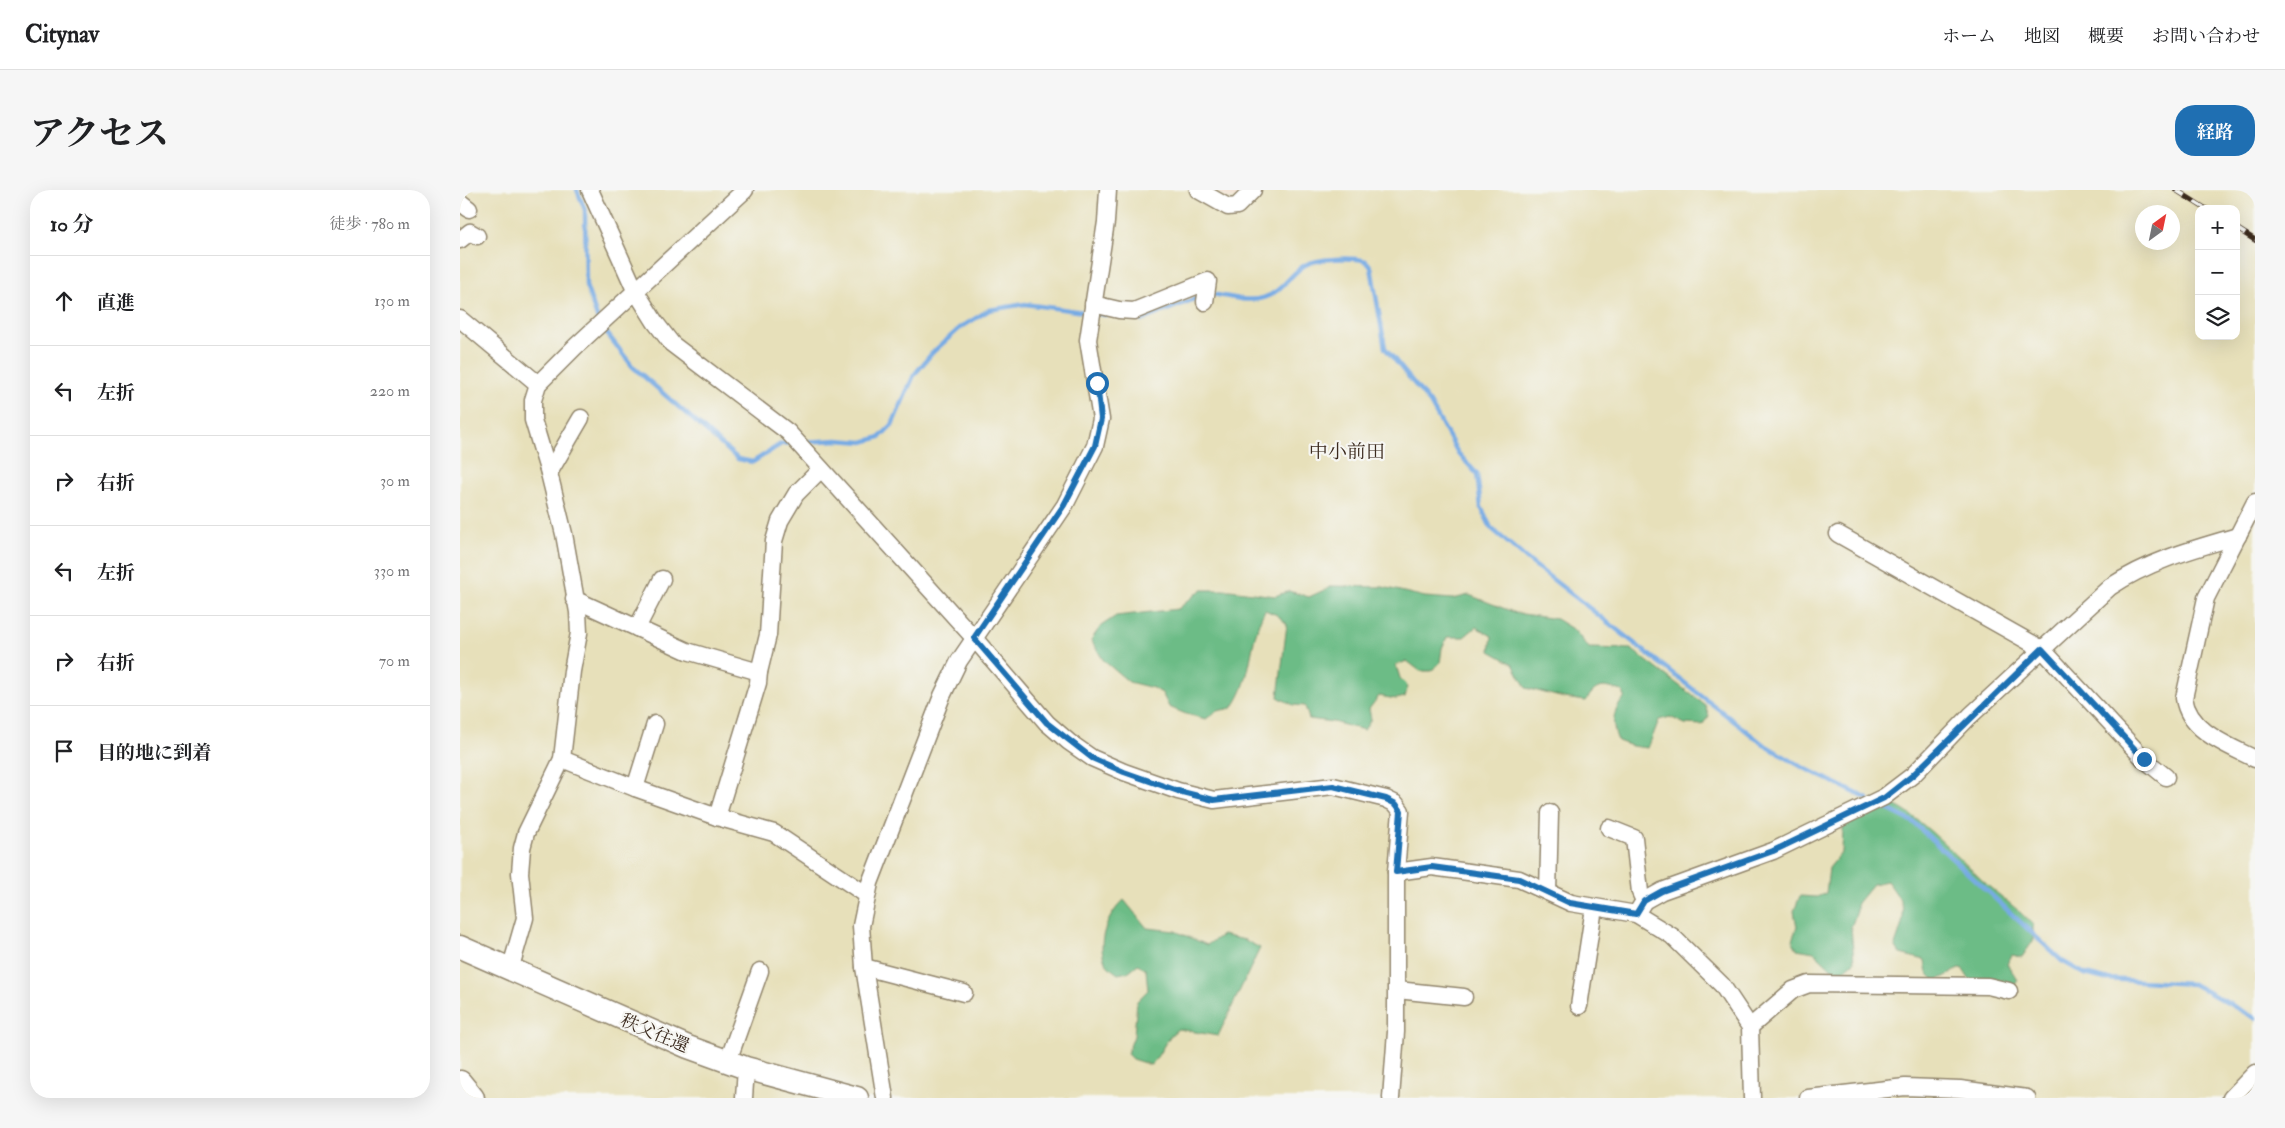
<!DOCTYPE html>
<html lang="ja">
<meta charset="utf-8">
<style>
:root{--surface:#fff;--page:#f6f6f6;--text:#202124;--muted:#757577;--line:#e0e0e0;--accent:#1f6fb2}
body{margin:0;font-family:"IM FELL Double Pica","Noto Serif JP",serif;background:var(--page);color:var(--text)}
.controls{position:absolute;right:15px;top:15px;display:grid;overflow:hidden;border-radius:10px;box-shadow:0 5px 20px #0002}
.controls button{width:45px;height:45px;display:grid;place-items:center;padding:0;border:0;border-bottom:1px solid var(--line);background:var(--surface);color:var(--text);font:25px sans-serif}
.compass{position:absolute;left:1675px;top:15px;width:45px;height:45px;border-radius:50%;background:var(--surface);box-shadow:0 5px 20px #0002;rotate:33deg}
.stop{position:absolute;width:15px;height:15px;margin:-11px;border:4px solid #1f6fb2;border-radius:50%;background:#fff}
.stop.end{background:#1f6fb2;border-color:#fff;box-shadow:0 1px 5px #0008}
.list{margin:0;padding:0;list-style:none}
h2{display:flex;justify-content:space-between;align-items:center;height:65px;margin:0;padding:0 20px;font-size:21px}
h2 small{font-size:16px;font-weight:400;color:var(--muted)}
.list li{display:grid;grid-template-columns:32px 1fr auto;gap:15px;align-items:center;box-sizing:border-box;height:90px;padding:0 20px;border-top:1px solid var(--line)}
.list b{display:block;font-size:19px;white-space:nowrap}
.list em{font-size:16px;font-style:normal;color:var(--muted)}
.icon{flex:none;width:28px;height:28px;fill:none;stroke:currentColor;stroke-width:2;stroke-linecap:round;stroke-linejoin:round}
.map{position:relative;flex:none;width:1795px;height:908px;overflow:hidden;border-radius:20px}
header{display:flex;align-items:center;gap:30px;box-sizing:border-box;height:70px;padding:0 25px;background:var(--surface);border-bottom:1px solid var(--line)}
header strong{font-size:24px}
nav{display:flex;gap:28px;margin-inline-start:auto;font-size:18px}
.intro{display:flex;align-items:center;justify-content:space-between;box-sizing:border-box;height:120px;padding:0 30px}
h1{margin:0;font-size:35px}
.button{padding:12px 22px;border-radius:20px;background:var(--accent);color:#fff;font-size:18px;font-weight:700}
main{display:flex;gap:30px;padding:0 30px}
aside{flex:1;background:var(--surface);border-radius:20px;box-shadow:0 5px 20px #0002}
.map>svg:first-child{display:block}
.built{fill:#f3d4bf}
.forest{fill:#6cbc86;stroke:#547352}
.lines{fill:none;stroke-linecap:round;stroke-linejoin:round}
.stream{stroke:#77abe4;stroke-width:4.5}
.minor-casing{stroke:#91856c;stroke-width:19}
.highway-casing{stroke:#91856c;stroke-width:25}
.minor{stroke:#fff;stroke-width:16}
.highway{stroke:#fff;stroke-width:22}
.rail-casing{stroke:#3b2a1e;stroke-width:5.5}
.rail{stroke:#f6f6f2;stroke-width:4;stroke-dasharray:11;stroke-linecap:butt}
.route{stroke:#1f6fb2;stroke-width:6}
.labels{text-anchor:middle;stroke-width:4.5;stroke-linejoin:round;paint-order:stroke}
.street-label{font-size:18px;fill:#3b2a1e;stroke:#f6f6f2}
.neighbourhood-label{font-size:19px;fill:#3b2a1e;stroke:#f6f6f2}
</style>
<header>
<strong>Citynav</strong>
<nav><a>ホーム</a><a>地図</a><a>概要</a><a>お問い合わせ</a></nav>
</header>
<div class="intro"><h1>アクセス</h1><a class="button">経路</a></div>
<main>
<aside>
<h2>10 分<small>徒歩 · 780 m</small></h2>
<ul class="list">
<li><svg class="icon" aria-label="ahead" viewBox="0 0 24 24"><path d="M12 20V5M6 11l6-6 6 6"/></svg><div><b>直進</b></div><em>130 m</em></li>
<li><svg class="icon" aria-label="left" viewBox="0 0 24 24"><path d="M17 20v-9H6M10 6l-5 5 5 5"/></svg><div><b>左折</b></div><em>220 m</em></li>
<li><svg class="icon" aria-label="right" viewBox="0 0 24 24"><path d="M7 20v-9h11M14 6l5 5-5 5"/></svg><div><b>右折</b></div><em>30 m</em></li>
<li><svg class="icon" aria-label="left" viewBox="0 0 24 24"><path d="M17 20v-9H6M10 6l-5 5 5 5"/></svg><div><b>左折</b></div><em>330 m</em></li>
<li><svg class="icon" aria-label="right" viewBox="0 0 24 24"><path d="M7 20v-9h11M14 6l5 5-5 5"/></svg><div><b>右折</b></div><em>70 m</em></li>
<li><svg class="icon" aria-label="arrive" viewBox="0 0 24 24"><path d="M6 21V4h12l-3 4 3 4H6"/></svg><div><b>目的地に到着</b></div></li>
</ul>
</aside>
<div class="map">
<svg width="1795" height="908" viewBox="0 0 1795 908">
<rect width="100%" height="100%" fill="#f6f6f2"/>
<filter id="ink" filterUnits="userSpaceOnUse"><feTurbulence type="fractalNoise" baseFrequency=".02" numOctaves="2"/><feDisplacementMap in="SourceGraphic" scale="10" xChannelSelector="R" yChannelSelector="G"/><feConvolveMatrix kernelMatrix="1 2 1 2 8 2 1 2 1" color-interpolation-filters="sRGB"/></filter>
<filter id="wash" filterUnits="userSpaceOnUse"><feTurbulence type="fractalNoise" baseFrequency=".0096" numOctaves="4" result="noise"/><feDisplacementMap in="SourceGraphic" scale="20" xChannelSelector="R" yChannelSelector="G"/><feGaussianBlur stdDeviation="1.12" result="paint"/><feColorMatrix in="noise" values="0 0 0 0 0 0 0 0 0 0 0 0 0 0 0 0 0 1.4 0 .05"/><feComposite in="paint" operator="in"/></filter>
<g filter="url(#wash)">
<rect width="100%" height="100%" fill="#e7e0ba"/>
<path class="built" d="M 753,0 L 785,0 L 778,7 L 769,9 Z"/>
<g class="forest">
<path d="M 873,396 L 923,397 L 965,407 L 993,409 L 1009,405 L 1056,423 L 1096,429 L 1114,440 L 1129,458 L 1171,459 L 1245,515 L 1249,526 L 1242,535 L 1225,534 L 1210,527 L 1199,530 L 1188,558 L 1172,556 L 1158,551 C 1151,533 1152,522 1165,507 L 1162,501 C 1143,496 1137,493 1126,511 L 1104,508 L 1066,498 L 1053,474 L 1030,461 L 1032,446 L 1016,437 L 1004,447 L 987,447 L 982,458 L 980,473 L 971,481 L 960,481 L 947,471 L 936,475 L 940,488 L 948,496 L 945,507 L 936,509 L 919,506 L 909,519 L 911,529 L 904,540 L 873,532 L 849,529 L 845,516 L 833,515 L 818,507 L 827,434 L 817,425 L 805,420 C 788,451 794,488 772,518 L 757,521 L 746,529 L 726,524 L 709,517 L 702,503 L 693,498 L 669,492 L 644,471 L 631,450 L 641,436 L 656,426 L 718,419 L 741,400 L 770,400 L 815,406 L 829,401 L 849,407 Z"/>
<path d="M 1425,613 C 1451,614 1510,681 1532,699 C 1547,711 1560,721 1573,735 L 1573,751 L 1562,767 L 1552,765 L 1547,774 L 1558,790 L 1554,796 L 1511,792 L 1502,778 C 1491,781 1485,789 1474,790 L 1467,783 L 1465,770 L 1440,764 L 1435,755 C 1446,724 1448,718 1427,691 L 1413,694 L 1397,713 L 1397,721 L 1391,737 L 1394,772 L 1383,781 L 1373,780 L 1354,762 L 1337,759 L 1332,750 L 1337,737 L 1334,721 L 1340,706 L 1357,707 L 1366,703 L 1369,678 L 1382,662 L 1383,638 L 1389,628 Z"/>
<path d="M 664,710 L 687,738 L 715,741 L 747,755 L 762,745 L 785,750 L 800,758 L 758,846 L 718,839 C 705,848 702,863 691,875 L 672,869 L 667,864 L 674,846 L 677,811 L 688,800 L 686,780 L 678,774 L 668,782 L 658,784 C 654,781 648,777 646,773 C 635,752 649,723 664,710 Z"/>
</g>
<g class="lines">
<g class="stream">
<path d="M 117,0 L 125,20 L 126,96 L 138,130"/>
<path d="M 749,104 C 767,105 784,113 803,108 C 821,103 830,84 845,75 C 857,68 893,67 906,71 L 911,77 L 925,158 L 970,213 L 998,263 L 1017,284 L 1021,317 L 1031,338 L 1068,370 L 1303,554 L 1342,577 L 1408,609"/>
<path d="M 671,128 L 682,130 L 742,106"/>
<path d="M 142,137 L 173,177 L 278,269 L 293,272 L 321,254 L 331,253"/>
<path d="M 344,252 L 377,250 L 403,252 L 420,247 L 432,235 L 454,185 L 473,162 L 500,138 L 529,120 L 565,114 L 646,125"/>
<path d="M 1419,615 L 1453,632 L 1602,771 L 1625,784 L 1645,789 L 1733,794 L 1795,828"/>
</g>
</g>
</g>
<g filter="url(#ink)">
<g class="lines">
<defs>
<g id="minor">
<path d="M 130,0 L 175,100 L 195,132 L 212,154 L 328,242 L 514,448 L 587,533 L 609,552 L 632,568 L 664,582 L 718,601 L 754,610 L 873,596 L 926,609 L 936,614 L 941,621 L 936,682 L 936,842 L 931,908"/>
<path d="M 738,0 L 768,17 L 777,16 L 793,0"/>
<path d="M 0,12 L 9,19"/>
<path d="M 0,50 L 10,42 L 17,46"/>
<path d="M 633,114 L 659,120 L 674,121 L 748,91 L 745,112"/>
<path d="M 0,129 L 78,194"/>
<path d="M 89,283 L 121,228"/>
<path d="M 1795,312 L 1746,408 L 1724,508 C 1729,542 1768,555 1795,569"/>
<path d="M 1378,344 L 1582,459 L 1684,569 L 1706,587"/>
<path d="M 114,409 L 227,461 L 299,482 L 308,445 L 314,351 L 320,331 L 336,304 L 361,279"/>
<path d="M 177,438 L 202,389"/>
<path d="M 102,569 L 175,598 L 257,627 L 314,643 L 407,705"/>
<path d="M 175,598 L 195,534"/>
<path d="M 257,627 L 298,493 L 299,482"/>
<path d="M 1149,638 L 1174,648 L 1180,702 L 1184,711"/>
<path d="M 936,682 L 972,677 L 1059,689 L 1111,713 L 1176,724 L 1212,746 L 1262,795 L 1290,837 L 1292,908"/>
<path d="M 1088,702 L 1090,623"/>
<path d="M 1176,724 L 1184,711 L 1202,701 L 1313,661 L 1424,607 L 1453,585 L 1510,526 L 1650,397 C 1689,371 1733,359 1778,346"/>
<path d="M 404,777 L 504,803"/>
<path d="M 50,780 L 65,728 L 60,683 L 62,658 L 66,643 L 102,569 L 112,481 L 119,443 L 118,422 L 104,344 L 89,283 L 73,230 L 73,210 L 78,194 L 115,157 L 285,0"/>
<path d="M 937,800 L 1004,807"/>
<path d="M 1119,816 L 1134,718"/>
<path d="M 1290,837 L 1333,800 L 1349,794 L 1528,796 L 1549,801"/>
<path d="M 268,871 L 300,781"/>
<path d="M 284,908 L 286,878"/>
<path d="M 425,908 L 404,777 L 401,736 L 410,693 L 482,506 L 499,471 L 605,315 L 635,256 L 641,229 L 628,150 L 646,32 L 648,0"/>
<path d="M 1348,908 L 1445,897 L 1500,899 L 1567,908"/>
<path d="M 1771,908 L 1795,883"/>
</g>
<g id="highway">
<path d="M 0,757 L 228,857 L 286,878 L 397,908"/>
<path d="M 0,892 L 13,908"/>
</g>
</defs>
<use href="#minor" class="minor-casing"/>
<use href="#highway" class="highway-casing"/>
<use href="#minor" class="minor"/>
<use href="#highway" class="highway"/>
<defs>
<g id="rail">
<path d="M 1716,0 L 1746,19"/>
<path d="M 1776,38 L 1795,50"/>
</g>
</defs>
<use href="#rail" class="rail-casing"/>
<use href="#rail" class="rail"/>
</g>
</g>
<g class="lines" filter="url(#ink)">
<path class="route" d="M 637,193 L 641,229 L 635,256 L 604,315 L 514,448 L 587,533 L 632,568 L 664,582 L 718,601 L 754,610 L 873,596 L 926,609 L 936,614 L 941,621 L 936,682 L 972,677 L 1059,689 L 1110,713 L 1176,724 L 1184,711 L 1202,701 L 1313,661 L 1424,608 L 1453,585 L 1582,459 L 1684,569"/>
</g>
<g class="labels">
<g class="street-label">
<text transform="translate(195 843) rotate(23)" y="6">秩父往還</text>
</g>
<g class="neighbourhood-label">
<text x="887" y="268">中小前田</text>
</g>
</g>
</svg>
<div class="controls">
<button>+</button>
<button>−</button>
<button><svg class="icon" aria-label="layers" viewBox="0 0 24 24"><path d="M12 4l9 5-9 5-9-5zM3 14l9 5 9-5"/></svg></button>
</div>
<svg class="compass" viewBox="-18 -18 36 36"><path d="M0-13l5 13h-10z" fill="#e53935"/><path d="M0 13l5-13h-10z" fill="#757577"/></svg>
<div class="stop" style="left:637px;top:193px"></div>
<div class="stop end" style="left:1684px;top:569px"></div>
</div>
</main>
